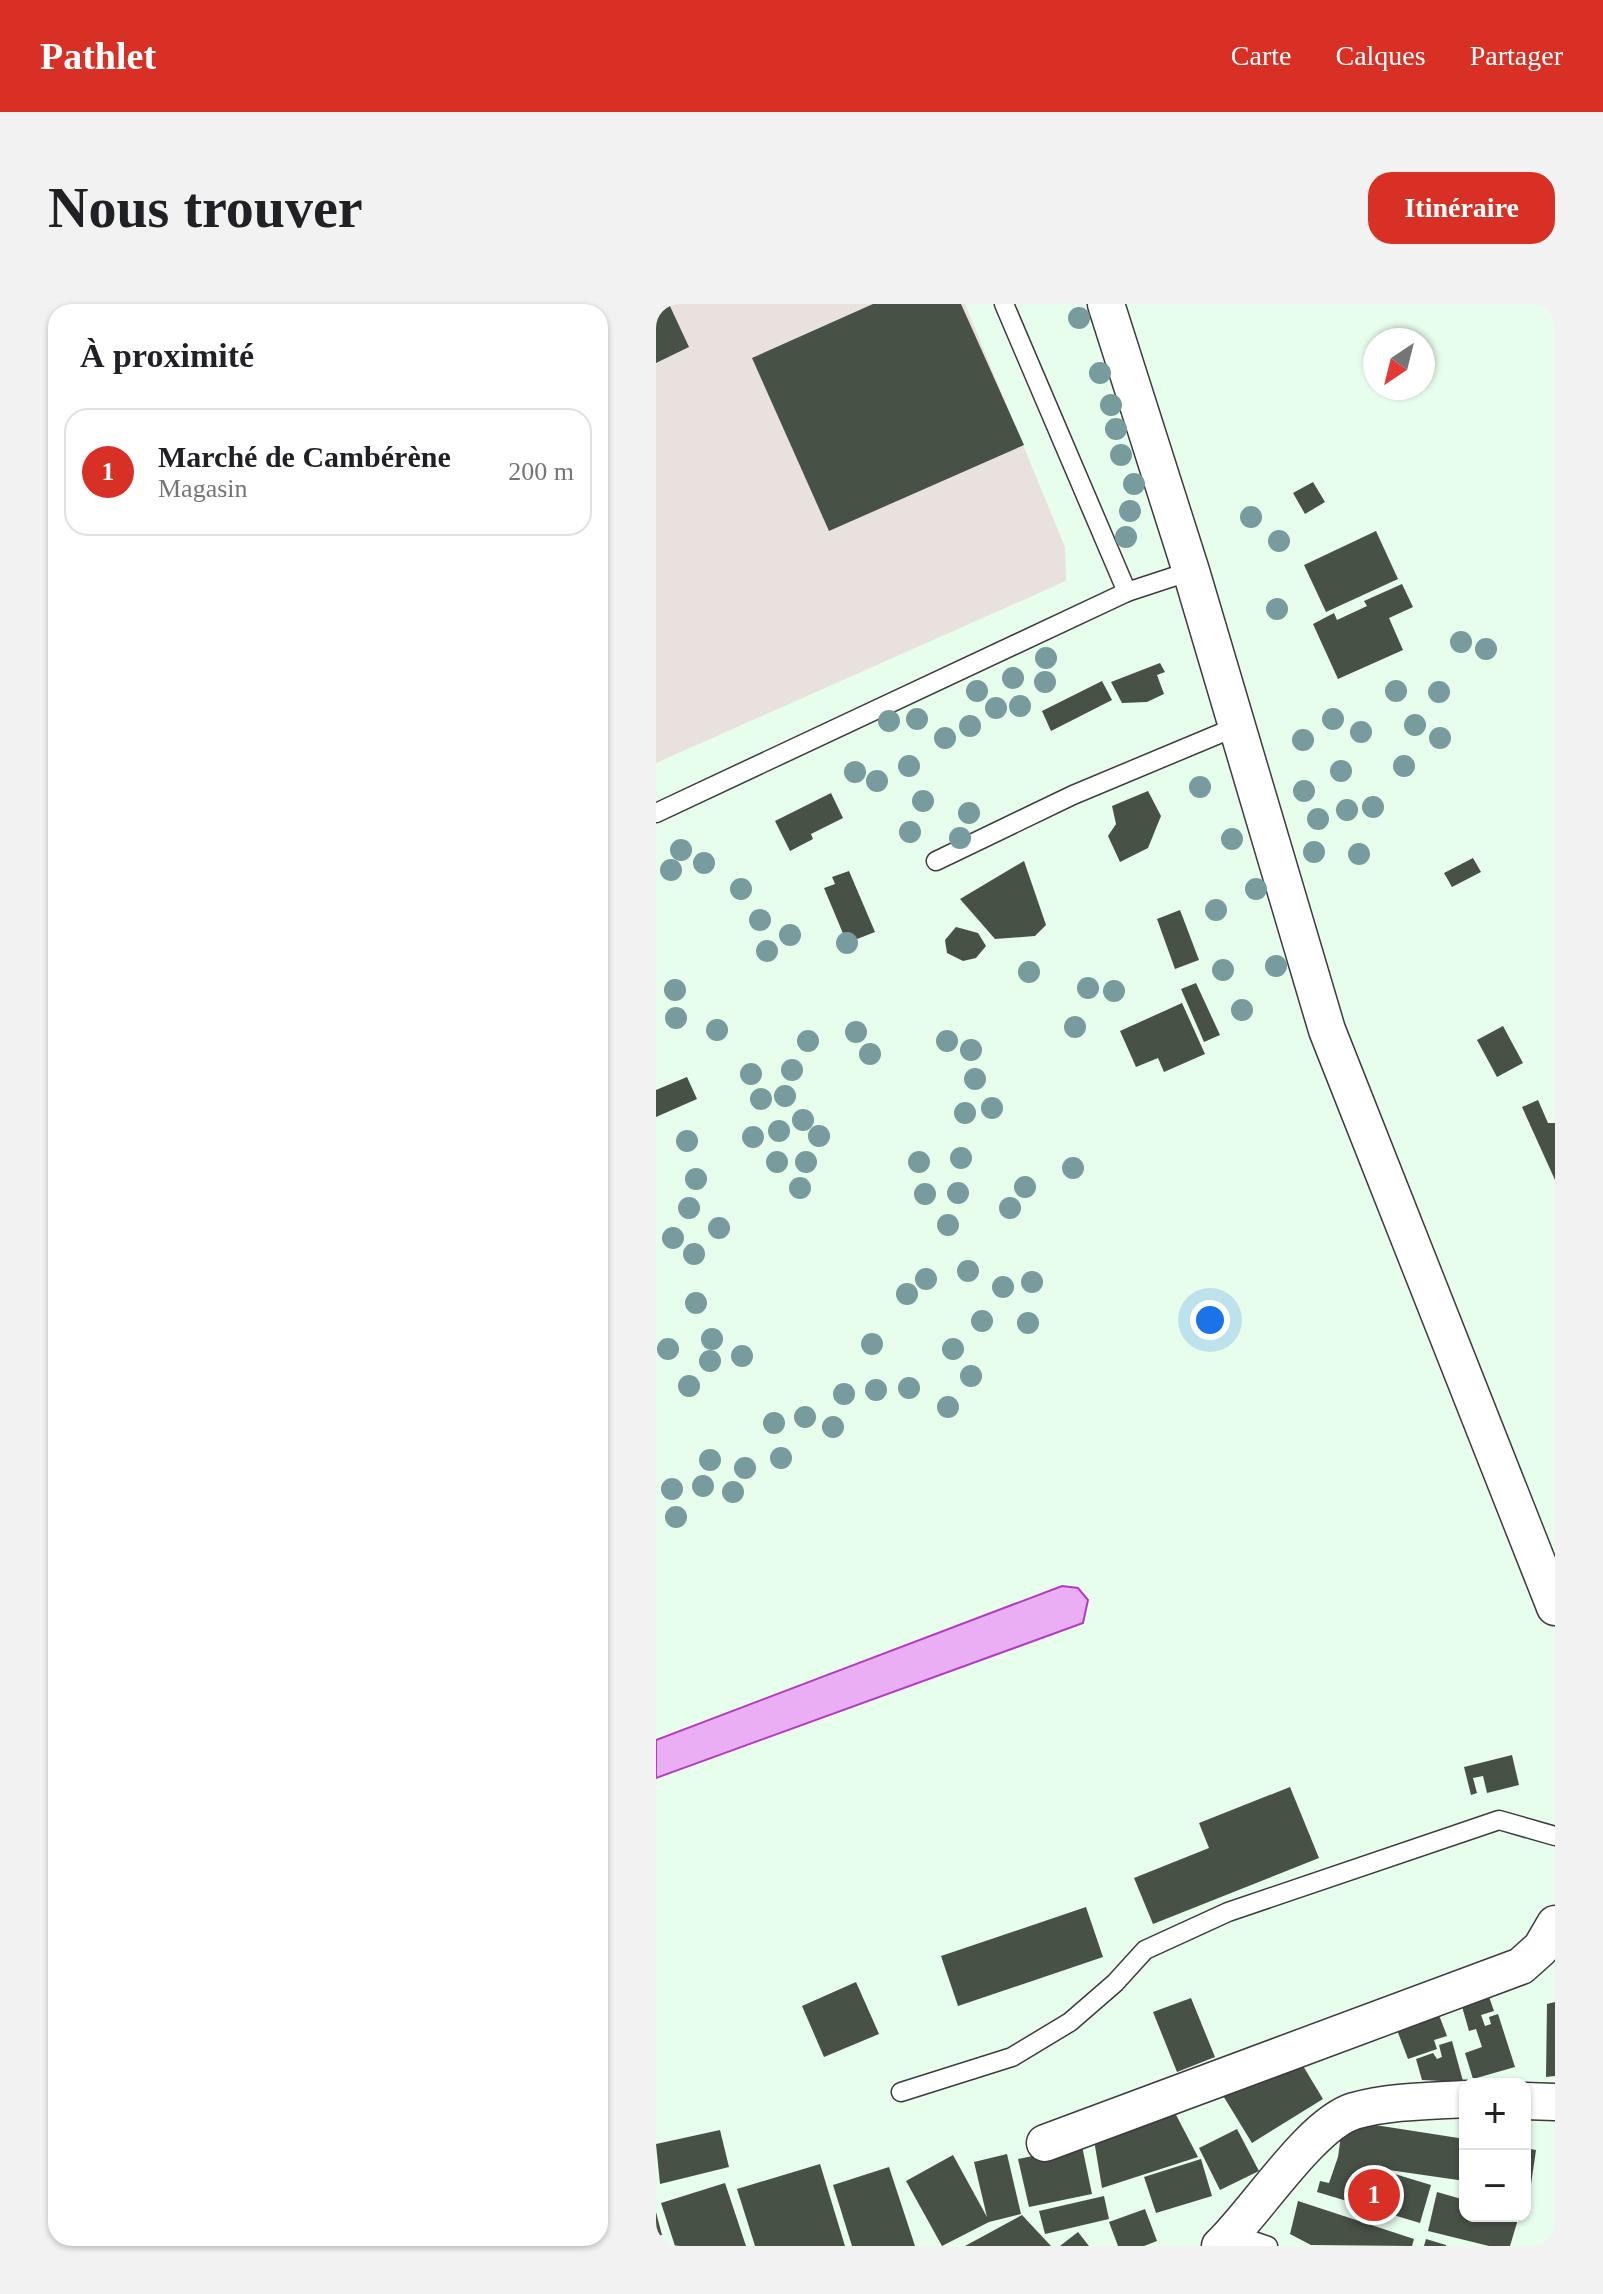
<!DOCTYPE html>
<html lang="fr">
<meta charset="utf-8">
<style>
:root{--surface:#fff;--page:#f2f2f2;--text:#202124;--muted:#757577;--line:#e0e0e0;--accent:#d93025}
body{margin:0;font-family:Georgia,serif;background:var(--page);color:var(--text)}
.controls{position:absolute;right:24px;bottom:24px;display:grid;overflow:hidden;border-radius:16px;box-shadow:0 2px 6px #0004}
.controls button{width:72px;height:72px;display:grid;place-items:center;padding:0;border:0;border-bottom:2px solid var(--line);background:var(--surface);color:var(--text);font:40px sans-serif}
.compass{position:absolute;left:707px;top:24px;width:72px;height:72px;border-radius:50%;background:var(--surface);box-shadow:0 2px 6px #0004;rotate:215deg}
.you{position:absolute;left:554px;top:1016px;width:28px;height:28px;margin:-20px;border:6px solid #fff;border-radius:50%;background:#1a73e8;box-shadow:0 0 0 12px #1a73e833}
.badge{display:grid;place-items:center;width:52px;height:52px;border-radius:50%;background:var(--accent);color:#fff;font-size:26px;font-weight:700}
.pin{position:absolute;translate:-50% -50%;border:4px solid #fff;box-shadow:0 2px 8px #0006}
.list{margin:0;padding:0;list-style:none}
h2{display:flex;justify-content:space-between;align-items:center;height:104px;margin:0;padding:0 32px;font-size:34px}
h2 small{font-size:26px;font-weight:400;color:var(--muted)}
.list li{display:grid;grid-template-columns:52px 1fr auto;gap:24px;align-items:center;box-sizing:border-box;height:128px;margin:0 16px 16px;padding:0 16px;border:2px solid var(--line);border-radius:24px}
.list b{display:block;font-size:30px;white-space:nowrap}
.list p{margin:0;font-size:26px;white-space:nowrap;color:var(--muted)}
.list em{font-size:26px;font-style:normal;color:var(--muted)}
.map{position:relative;flex:none;width:899px;height:1942px;overflow:hidden;border-radius:24px}
header{display:flex;align-items:center;gap:48px;box-sizing:border-box;height:112px;padding:0 40px;background:var(--accent);color:#fff}
header strong{font-size:38px}
nav{display:flex;gap:44px;margin-inline-start:auto;font-size:28px}
.intro{display:flex;align-items:center;justify-content:space-between;box-sizing:border-box;height:192px;padding:0 48px}
h1{margin:0;font-size:56px}
.button{padding:20px 36px;border-radius:24px;background:var(--accent);color:#fff;font-size:28px;font-weight:700}
main{display:flex;gap:48px;padding:0 48px}
aside{flex:1;background:var(--surface);border-radius:24px;box-shadow:0 2px 6px #0004}
.map>svg:first-child{display:block}
.industrial{fill:#e9e1dd}
.water{fill:#e9aef3;stroke:#b539c6;stroke-width:2}
.building{fill:#485146}
.lines{fill:none;stroke-linecap:round;stroke-linejoin:round}
.lane-casing{stroke:#3c3c3c;stroke-width:21}
.street-casing{stroke:#3c3c3c;stroke-width:39}
.lane{stroke:#fff;stroke-width:18}
.street{stroke:#fff;stroke-width:36}
.tree{fill:#789c9e}
</style>
<header>
<strong>Pathlet</strong>
<nav><a>Carte</a><a>Calques</a><a>Partager</a></nav>
</header>
<div class="intro"><h1>Nous trouver</h1><a class="button">Itinéraire</a></div>
<main>
<aside>
<h2>À proximité<small></small></h2>
<ul class="list">
<li><span class="badge">1</span><div><b>Marché de Cambérène</b><p>Magasin</p></div><em>200 m</em></li>
</ul>
</aside>
<div class="map">
<svg width="899" height="1942" viewBox="0 0 899 1942">
<rect width="100%" height="100%" fill="#e7feed"/>
<path class="industrial" d="M 0,0 L 309,0 L 409,243 L 410,277 L 0,459 Z"/>
<path class="water" d="M 406,1282 L 422,1284 L 432,1296 L 427,1319 L 0,1474 L 0,1436 Z"/>
<g class="building">
<path d="M 0,0 L 13,0 L 33,43 L 0,59 Z"/>
<path d="M 217,0 L 305,0 L 368,141 L 173,227 L 96,54 Z"/>
<path d="M 657,178 L 669,198 L 649,210 L 637,189 Z"/>
<path d="M 720,227 L 742,275 L 670,308 L 648,261 Z"/>
<path d="M 746,280 L 757,303 L 733,314 L 747,346 L 682,375 L 657,320 L 678,309 L 681,316 L 711,302 L 708,297 Z"/>
<path d="M 504,359 L 509,368 L 501,371 L 508,390 L 491,398 L 466,399 L 455,378 Z"/>
<path d="M 446,377 L 456,396 L 395,427 L 386,407 Z"/>
<path d="M 492,487 L 505,512 L 492,544 L 464,558 L 452,532 L 460,520 L 456,502 Z"/>
<path d="M 175,489 L 187,514 L 155,530 L 157,535 L 134,547 L 119,517 Z"/>
<path d="M 817,554 L 825,568 L 796,583 L 788,569 Z"/>
<path d="M 368,557 L 390,621 L 379,632 L 339,635 L 304,595 Z"/>
<path d="M 193,567 L 219,628 L 191,639 L 168,584 L 179,580 L 176,573 Z"/>
<path d="M 524,606 L 543,656 L 519,665 L 501,615 Z"/>
<path d="M 300,623 L 322,629 L 330,642 L 320,654 L 307,657 L 291,649 L 289,636 Z"/>
<path d="M 540,679 L 564,731 L 548,738 L 525,685 Z"/>
<path d="M 526,699 L 549,750 L 508,768 L 502,754 L 480,763 L 464,727 Z"/>
<path d="M 847,722 L 867,759 L 841,773 L 821,736 Z"/>
<path d="M 31,773 L 41,795 L 0,813 L 0,786 Z"/>
<path d="M 882,796 L 892,819 L 899,819 L 899,876 L 866,803 Z"/>
<path d="M 856,1451 L 863,1481 L 831,1489 L 827,1472 L 817,1474 L 821,1489 L 815,1491 L 808,1463 Z"/>
<path d="M 634,1483 L 663,1554 L 497,1620 L 478,1574 L 553,1544 L 543,1519 Z"/>
<path d="M 430,1603 L 447,1653 L 302,1702 L 285,1652 Z"/>
<path d="M 200,1678 L 223,1730 L 168,1753 L 146,1702 Z"/>
<path d="M 832,1690 L 838,1707 L 825,1711 L 829,1722 L 835,1720 L 833,1713 L 842,1710 L 859,1763 L 817,1775 L 809,1749 L 826,1743 L 820,1725 L 813,1727 L 805,1699 Z"/>
<path d="M 535,1694 L 559,1753 L 521,1768 L 497,1708 Z"/>
<path d="M 899,1698 L 899,1772 L 890,1773 L 891,1700 Z"/>
<path d="M 783,1711 L 791,1732 L 778,1736 L 781,1745 L 752,1755 L 741,1726 Z"/>
<path d="M 796,1737 L 807,1777 L 788,1782 L 785,1777 L 766,1776 L 760,1755 L 777,1749 L 781,1755 L 786,1753 L 783,1741 Z"/>
<path d="M 638,1747 L 667,1795 L 596,1839 L 566,1790 Z"/>
<path d="M 517,1805 L 542,1853 L 446,1884 L 438,1836 Z"/>
<path d="M 687,1816 L 809,1835 L 809,1877 L 719,1864 L 775,1881 L 764,1919 L 661,1888 L 664,1877 L 673,1879 L 682,1853 Z"/>
<path d="M 581,1825 L 603,1867 L 564,1886 L 543,1844 Z"/>
<path d="M 64,1826 L 73,1863 L 4,1880 L 0,1840 Z"/>
<path d="M 426,1842 L 436,1890 L 373,1903 L 362,1855 Z"/>
<path d="M 869,1844 L 880,1846 L 874,1887 L 869,1887 Z"/>
<path d="M 351,1850 L 365,1910 L 333,1918 L 286,1942 L 250,1877 L 297,1851 L 331,1913 L 318,1858 Z"/>
<path d="M 545,1855 L 556,1892 L 500,1909 L 488,1873 Z"/>
<path d="M 164,1860 L 189,1942 L 99,1942 L 81,1885 Z"/>
<path d="M 233,1863 L 259,1942 L 196,1942 L 177,1881 Z"/>
<path d="M 69,1879 L 90,1942 L 19,1942 L 5,1899 Z"/>
<path d="M 781,1888 L 809,1896 L 809,1912 L 863,1912 L 854,1942 L 833,1942 L 772,1927 Z"/>
<path d="M 448,1892 L 453,1915 L 389,1930 L 383,1907 Z"/>
<path d="M 642,1897 L 758,1935 L 756,1942 L 655,1941 L 634,1930 Z"/>
<path d="M 489,1905 L 501,1937 L 488,1942 L 462,1942 L 453,1918 Z"/>
<path d="M 0,1908 L 6,1931 L 0,1932 Z"/>
<path d="M 366,1911 L 395,1942 L 309,1942 Z"/>
<path d="M 422,1928 L 433,1942 L 404,1942 Z"/>
<path d="M 770,1935 L 790,1941 L 790,1942 L 768,1942 Z"/>
</g>
<g class="lines">
<defs>
<g id="lane">
<path d="M 348,0 L 471,288"/>
<path d="M 0,509 L 471,288 L 535,267"/>
<path d="M 280,557 L 417,491 L 582,422"/>
<path d="M 245,1788 L 356,1753 L 414,1718 L 459,1679 L 489,1646 L 572,1608 L 843,1516 L 899,1532"/>
<path d="M 577,1930 L 612,1942"/>
</g>
<g id="street">
<path d="M 450,0 L 535,267 L 671,726 L 899,1303"/>
<path d="M 869,1797 L 899,1798"/>
<path d="M 389,1839 L 865,1662 L 885,1644 L 899,1620"/>
<path d="M 564,1942 C 599,1909 655,1820 698,1807 C 734,1797 773,1797 809,1795"/>
</g>
</defs>
<use href="#lane" class="lane-casing"/>
<use href="#street" class="street-casing"/>
<use href="#lane" class="lane"/>
<use href="#street" class="street"/>
</g>
<g class="tree">
<circle cx="423" cy="14" r="11"/>
<circle cx="444" cy="69" r="11"/>
<circle cx="455" cy="101" r="11"/>
<circle cx="460" cy="125" r="11"/>
<circle cx="465" cy="151" r="11"/>
<circle cx="478" cy="180" r="11"/>
<circle cx="474" cy="207" r="11"/>
<circle cx="595" cy="213" r="11"/>
<circle cx="470" cy="233" r="11"/>
<circle cx="623" cy="237" r="11"/>
<circle cx="621" cy="305" r="11"/>
<circle cx="805" cy="338" r="11"/>
<circle cx="830" cy="345" r="11"/>
<circle cx="390" cy="354" r="11"/>
<circle cx="357" cy="374" r="11"/>
<circle cx="389" cy="378" r="11"/>
<circle cx="321" cy="387" r="11"/>
<circle cx="740" cy="387" r="11"/>
<circle cx="783" cy="388" r="11"/>
<circle cx="364" cy="402" r="11"/>
<circle cx="340" cy="404" r="11"/>
<circle cx="261" cy="415" r="11"/>
<circle cx="677" cy="415" r="11"/>
<circle cx="233" cy="417" r="11"/>
<circle cx="759" cy="421" r="11"/>
<circle cx="314" cy="422" r="11"/>
<circle cx="705" cy="428" r="11"/>
<circle cx="289" cy="434" r="11"/>
<circle cx="784" cy="434" r="11"/>
<circle cx="647" cy="436" r="11"/>
<circle cx="253" cy="462" r="11"/>
<circle cx="748" cy="462" r="11"/>
<circle cx="685" cy="467" r="11"/>
<circle cx="199" cy="468" r="11"/>
<circle cx="221" cy="477" r="11"/>
<circle cx="544" cy="483" r="11"/>
<circle cx="648" cy="487" r="11"/>
<circle cx="267" cy="497" r="11"/>
<circle cx="717" cy="503" r="11"/>
<circle cx="691" cy="506" r="11"/>
<circle cx="313" cy="509" r="11"/>
<circle cx="662" cy="515" r="11"/>
<circle cx="254" cy="528" r="11"/>
<circle cx="304" cy="534" r="11"/>
<circle cx="576" cy="535" r="11"/>
<circle cx="25" cy="546" r="11"/>
<circle cx="658" cy="548" r="11"/>
<circle cx="703" cy="550" r="11"/>
<circle cx="48" cy="559" r="11"/>
<circle cx="15" cy="566" r="11"/>
<circle cx="85" cy="585" r="11"/>
<circle cx="600" cy="585" r="11"/>
<circle cx="560" cy="606" r="11"/>
<circle cx="104" cy="616" r="11"/>
<circle cx="134" cy="631" r="11"/>
<circle cx="191" cy="639" r="11"/>
<circle cx="111" cy="647" r="11"/>
<circle cx="620" cy="662" r="11"/>
<circle cx="567" cy="666" r="11"/>
<circle cx="373" cy="668" r="11"/>
<circle cx="432" cy="684" r="11"/>
<circle cx="19" cy="686" r="11"/>
<circle cx="458" cy="687" r="11"/>
<circle cx="586" cy="706" r="11"/>
<circle cx="20" cy="714" r="11"/>
<circle cx="419" cy="723" r="11"/>
<circle cx="61" cy="726" r="11"/>
<circle cx="200" cy="728" r="11"/>
<circle cx="152" cy="737" r="11"/>
<circle cx="291" cy="737" r="11"/>
<circle cx="315" cy="746" r="11"/>
<circle cx="214" cy="750" r="11"/>
<circle cx="136" cy="766" r="11"/>
<circle cx="95" cy="770" r="11"/>
<circle cx="319" cy="775" r="11"/>
<circle cx="129" cy="792" r="11"/>
<circle cx="105" cy="795" r="11"/>
<circle cx="336" cy="804" r="11"/>
<circle cx="309" cy="809" r="11"/>
<circle cx="147" cy="816" r="11"/>
<circle cx="123" cy="827" r="11"/>
<circle cx="163" cy="832" r="11"/>
<circle cx="97" cy="833" r="11"/>
<circle cx="31" cy="837" r="11"/>
<circle cx="305" cy="854" r="11"/>
<circle cx="121" cy="858" r="11"/>
<circle cx="150" cy="858" r="11"/>
<circle cx="263" cy="858" r="11"/>
<circle cx="417" cy="864" r="11"/>
<circle cx="40" cy="875" r="11"/>
<circle cx="369" cy="883" r="11"/>
<circle cx="144" cy="884" r="11"/>
<circle cx="302" cy="889" r="11"/>
<circle cx="269" cy="890" r="11"/>
<circle cx="33" cy="904" r="11"/>
<circle cx="354" cy="904" r="11"/>
<circle cx="292" cy="921" r="11"/>
<circle cx="63" cy="924" r="11"/>
<circle cx="17" cy="934" r="11"/>
<circle cx="38" cy="950" r="11"/>
<circle cx="312" cy="967" r="11"/>
<circle cx="270" cy="975" r="11"/>
<circle cx="376" cy="978" r="11"/>
<circle cx="347" cy="983" r="11"/>
<circle cx="251" cy="990" r="11"/>
<circle cx="40" cy="999" r="11"/>
<circle cx="326" cy="1017" r="11"/>
<circle cx="372" cy="1019" r="11"/>
<circle cx="56" cy="1035" r="11"/>
<circle cx="216" cy="1040" r="11"/>
<circle cx="12" cy="1045" r="11"/>
<circle cx="297" cy="1045" r="11"/>
<circle cx="86" cy="1052" r="11"/>
<circle cx="54" cy="1057" r="11"/>
<circle cx="315" cy="1072" r="11"/>
<circle cx="33" cy="1082" r="11"/>
<circle cx="253" cy="1084" r="11"/>
<circle cx="220" cy="1086" r="11"/>
<circle cx="188" cy="1090" r="11"/>
<circle cx="292" cy="1103" r="11"/>
<circle cx="149" cy="1113" r="11"/>
<circle cx="118" cy="1119" r="11"/>
<circle cx="177" cy="1123" r="11"/>
<circle cx="125" cy="1154" r="11"/>
<circle cx="54" cy="1156" r="11"/>
<circle cx="89" cy="1164" r="11"/>
<circle cx="47" cy="1182" r="11"/>
<circle cx="16" cy="1185" r="11"/>
<circle cx="77" cy="1188" r="11"/>
<circle cx="20" cy="1213" r="11"/>
</g>
</svg>
<div class="controls">
<button>+</button>
<button>−</button>
</div>
<svg class="compass" viewBox="-18 -18 36 36"><path d="M0-13l5 13h-10z" fill="#e53935"/><path d="M0 13l5-13h-10z" fill="#757577"/></svg>
<div class="you"></div>
<div class="pin badge" style="left:718px;top:1891px">1</div>
</div>
</main>
